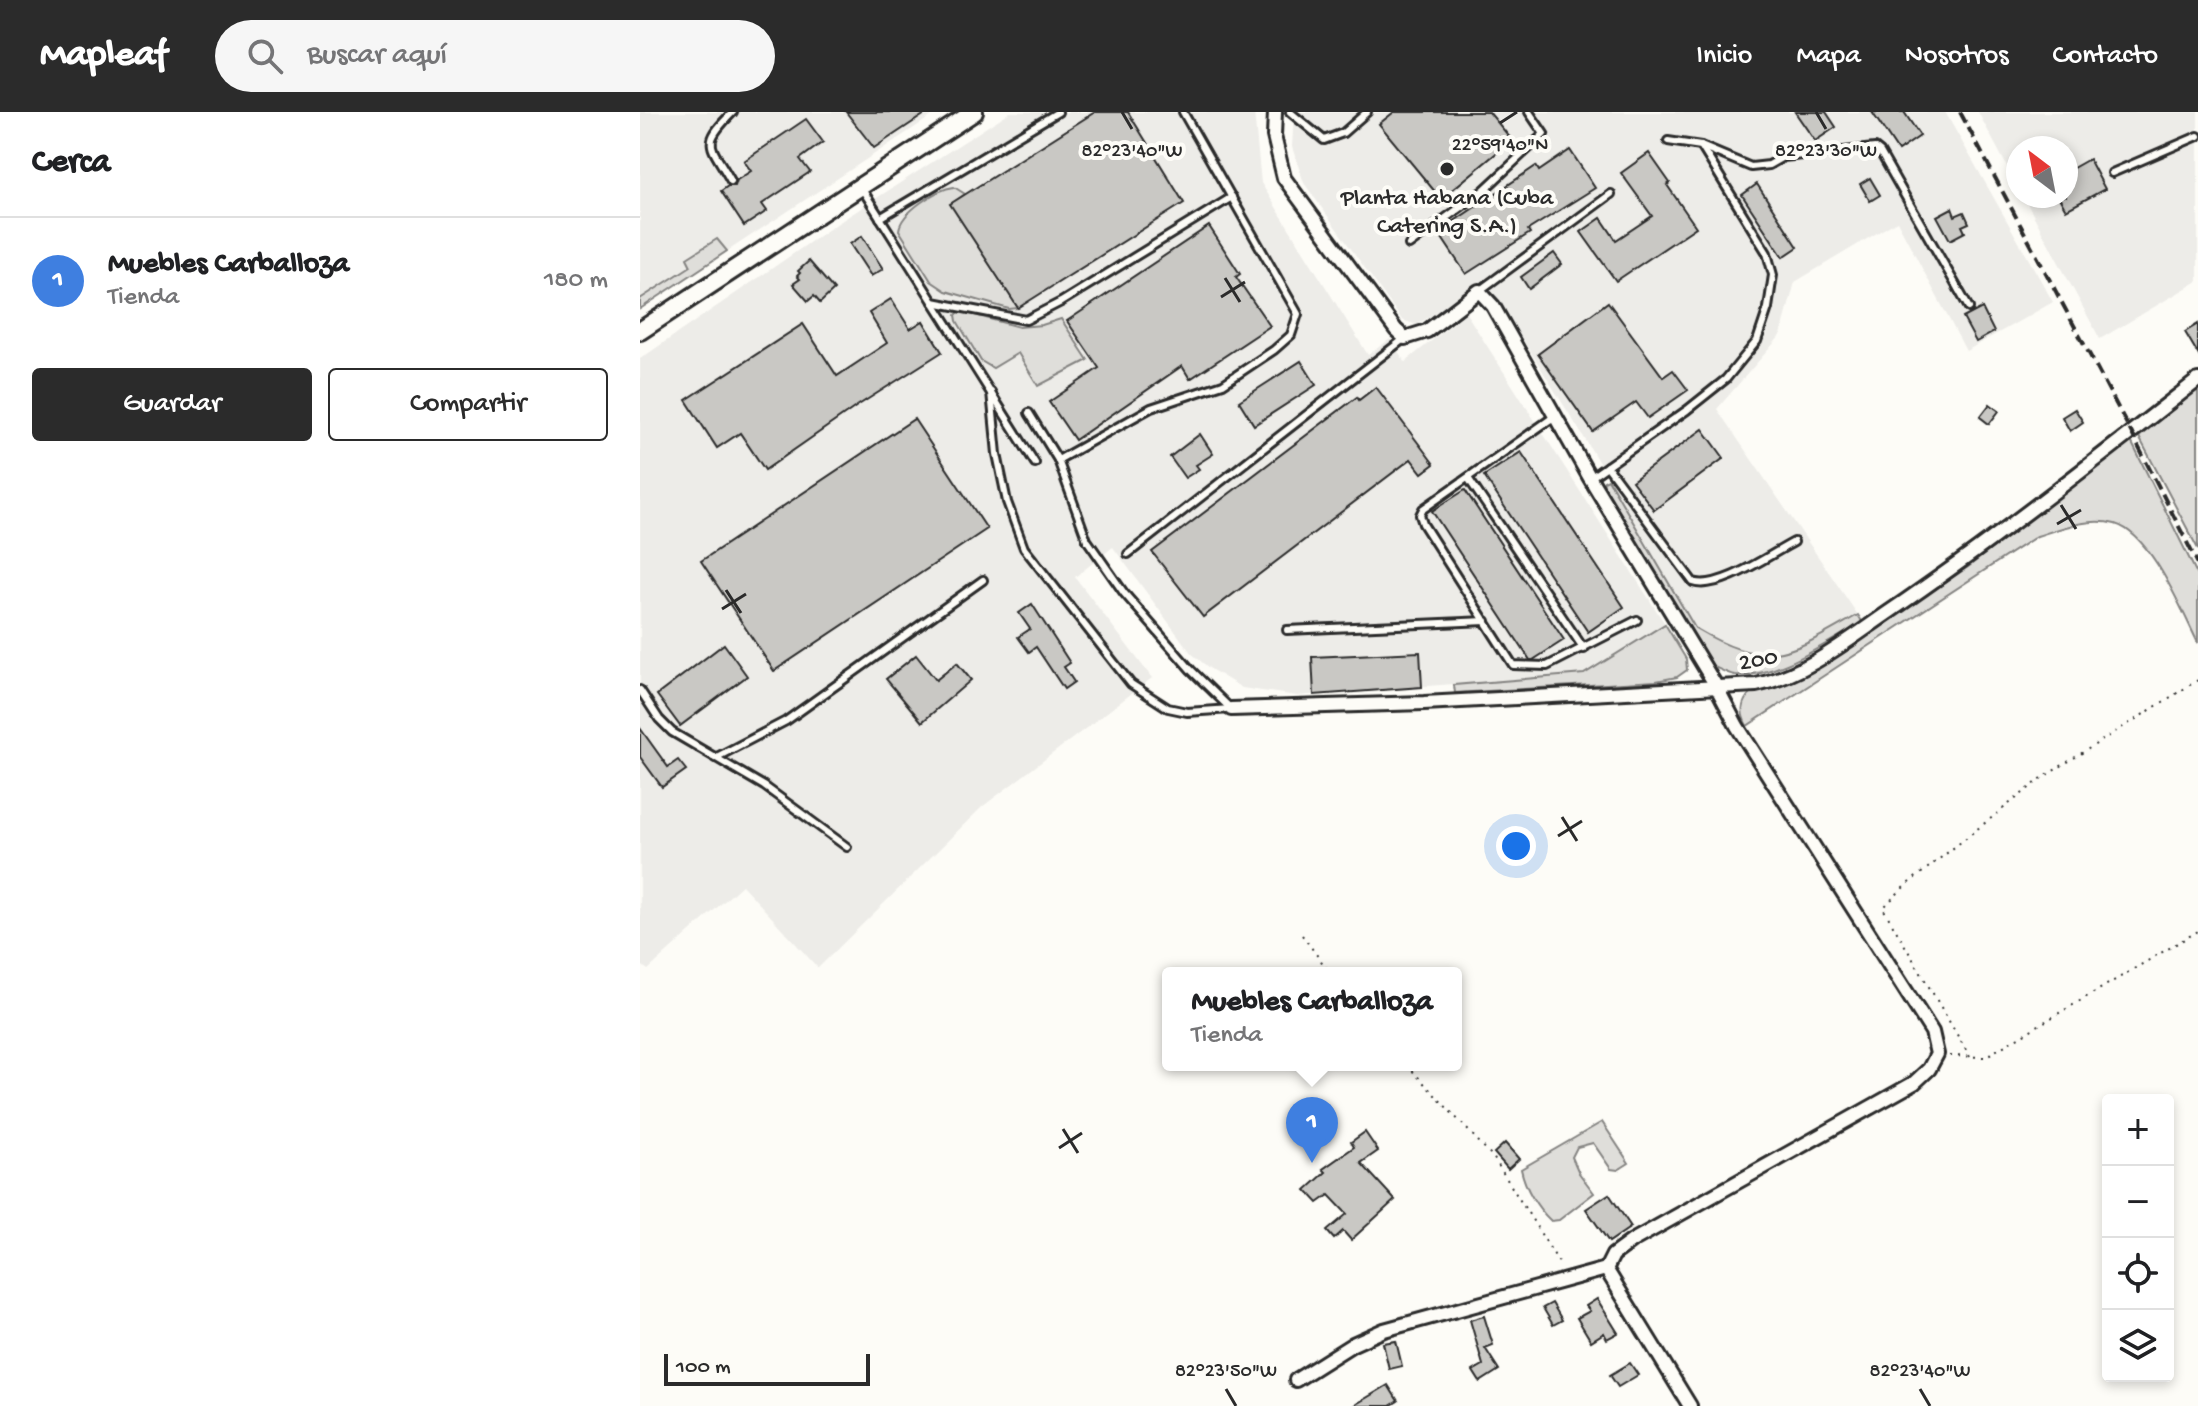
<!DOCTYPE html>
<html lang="es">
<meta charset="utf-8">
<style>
:root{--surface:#fff;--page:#f6f6f6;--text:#202124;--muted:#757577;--line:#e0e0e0;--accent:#2b2b2b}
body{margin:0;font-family:"Gochi Hand",sans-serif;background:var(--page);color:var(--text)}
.controls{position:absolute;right:24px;bottom:24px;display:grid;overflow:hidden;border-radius:8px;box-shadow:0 4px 12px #0003}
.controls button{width:72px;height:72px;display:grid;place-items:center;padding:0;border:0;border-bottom:2px solid var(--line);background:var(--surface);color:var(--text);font:40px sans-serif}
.compass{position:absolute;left:1366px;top:24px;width:72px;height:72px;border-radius:50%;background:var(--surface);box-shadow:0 4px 12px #0003;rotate:328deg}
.scale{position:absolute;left:24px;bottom:20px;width:206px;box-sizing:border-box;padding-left:8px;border:4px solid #2b2b2b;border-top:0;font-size:22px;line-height:28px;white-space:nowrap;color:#2b2b2b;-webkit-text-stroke:6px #fdfcf7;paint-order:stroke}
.you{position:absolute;left:876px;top:734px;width:28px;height:28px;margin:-20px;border:6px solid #fff;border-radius:50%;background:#1a73e8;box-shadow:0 0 0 12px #1a73e833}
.badge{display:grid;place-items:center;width:52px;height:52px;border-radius:50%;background:var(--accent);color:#fff;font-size:26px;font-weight:700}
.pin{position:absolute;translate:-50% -66px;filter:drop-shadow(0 2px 4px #0008)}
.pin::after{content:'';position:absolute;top:42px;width:28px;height:24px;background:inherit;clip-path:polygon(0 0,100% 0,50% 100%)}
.popup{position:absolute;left:522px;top:855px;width:300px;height:104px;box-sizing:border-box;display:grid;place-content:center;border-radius:8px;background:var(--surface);filter:drop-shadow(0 2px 6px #0005);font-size:26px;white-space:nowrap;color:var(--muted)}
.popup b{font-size:30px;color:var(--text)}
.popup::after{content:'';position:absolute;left:50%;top:100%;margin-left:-16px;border:16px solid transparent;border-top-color:var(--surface)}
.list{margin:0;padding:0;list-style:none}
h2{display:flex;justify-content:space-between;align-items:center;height:104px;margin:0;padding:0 32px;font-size:34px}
h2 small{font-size:26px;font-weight:400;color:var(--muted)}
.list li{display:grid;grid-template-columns:52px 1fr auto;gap:24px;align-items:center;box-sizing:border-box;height:128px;padding:0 32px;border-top:2px solid var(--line)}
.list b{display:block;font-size:30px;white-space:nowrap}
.list p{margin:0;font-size:26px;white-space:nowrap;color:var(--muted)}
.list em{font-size:26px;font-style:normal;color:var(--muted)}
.actions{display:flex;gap:16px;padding:24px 32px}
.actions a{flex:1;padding:18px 0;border:2px solid var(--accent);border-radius:8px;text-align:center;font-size:28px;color:var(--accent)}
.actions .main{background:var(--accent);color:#fff}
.icon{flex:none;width:44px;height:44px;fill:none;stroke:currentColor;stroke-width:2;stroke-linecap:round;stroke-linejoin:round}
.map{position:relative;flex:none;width:1558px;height:1294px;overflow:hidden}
header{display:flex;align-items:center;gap:48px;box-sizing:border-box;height:112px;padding:0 40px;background:var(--accent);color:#fff}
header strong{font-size:38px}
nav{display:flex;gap:44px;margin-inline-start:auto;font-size:28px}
.search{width:560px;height:72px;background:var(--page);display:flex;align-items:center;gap:20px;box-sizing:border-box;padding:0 28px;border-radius:44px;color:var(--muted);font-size:30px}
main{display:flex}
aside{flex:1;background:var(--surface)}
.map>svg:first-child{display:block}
.built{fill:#edece8}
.green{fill:#dfdeda;stroke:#858482;stroke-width:2}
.building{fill:#c9c8c4;stroke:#2b2b2b;stroke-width:2}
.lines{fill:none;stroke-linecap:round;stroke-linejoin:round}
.service-casing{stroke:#2b2b2b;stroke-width:12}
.minor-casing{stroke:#2b2b2b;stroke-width:18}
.tertiary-casing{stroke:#2b2b2b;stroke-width:22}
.path{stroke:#2b2b2b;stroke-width:2;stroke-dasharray:2 6;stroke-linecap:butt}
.service{stroke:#fdfcf7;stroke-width:6}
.minor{stroke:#fdfcf7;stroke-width:12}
.tertiary{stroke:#fdfcf7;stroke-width:16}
.rail{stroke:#2b2b2b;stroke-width:4;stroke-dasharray:12 6;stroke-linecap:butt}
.ticks{fill:none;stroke:#2b2b2b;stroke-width:3}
.poi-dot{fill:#2b2b2b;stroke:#fdfcf7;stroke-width:3}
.labels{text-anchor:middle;stroke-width:8;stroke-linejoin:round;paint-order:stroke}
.poi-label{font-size:24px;fill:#2b2b2b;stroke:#fdfcf7}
.street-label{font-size:24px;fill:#2b2b2b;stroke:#fdfcf7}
.ticks-label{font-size:20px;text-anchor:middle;fill:#2b2b2b;stroke:#fdfcf7;stroke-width:8;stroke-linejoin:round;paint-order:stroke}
</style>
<header>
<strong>Mapleaf</strong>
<div class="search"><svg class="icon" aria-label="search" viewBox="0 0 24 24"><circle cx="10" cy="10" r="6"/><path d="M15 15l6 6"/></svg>Buscar aquí</div>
<nav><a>Inicio</a><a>Mapa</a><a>Nosotros</a><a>Contacto</a></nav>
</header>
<main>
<aside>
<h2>Cerca<small></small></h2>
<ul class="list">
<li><span class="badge" style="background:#3f7fe0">1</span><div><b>Muebles Carballoza</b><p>Tienda</p></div><em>180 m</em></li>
</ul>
<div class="actions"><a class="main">Guardar</a><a>Compartir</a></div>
</aside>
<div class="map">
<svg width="1558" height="1294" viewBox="0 0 1558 1294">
<rect width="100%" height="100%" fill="#fdfcf7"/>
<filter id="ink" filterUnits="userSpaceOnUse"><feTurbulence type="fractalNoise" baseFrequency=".0125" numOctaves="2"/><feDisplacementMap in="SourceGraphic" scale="16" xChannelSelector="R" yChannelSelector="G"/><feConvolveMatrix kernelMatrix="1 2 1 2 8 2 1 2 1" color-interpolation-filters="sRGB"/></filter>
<g filter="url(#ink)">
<g class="built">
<path d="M 0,0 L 294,0 L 295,2 L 0,197 Z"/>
<path d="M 370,0 L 614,0 L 621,71 L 728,243 L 750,227 L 765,250 L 826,201 L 1025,512 L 944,562 L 657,584 L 602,576 L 569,556 L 551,541 L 473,435 L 435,465 L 512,566 L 342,695 L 178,856 L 102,773 L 8,858 L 0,852 L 0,247 L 198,111 Z"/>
<path d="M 654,0 L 1305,0 L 1413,190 L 1326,239 L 1257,109 L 1155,170 L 1141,223 L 1077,297 L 1218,503 L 1167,532 L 1147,540 L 1111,542 L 1096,537 L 1055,516 L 948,332 L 845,167 L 777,213 L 762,208 L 664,71 L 652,35 Z"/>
<path d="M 1338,0 L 1558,0 L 1558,169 L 1460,227 L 1383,84 L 1426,84 L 1426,36 L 1378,36 L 1378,75 Z"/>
</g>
<g class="green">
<path d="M 314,75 L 325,82 L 311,92 L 378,196 L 369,197 L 306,179 L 291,169 L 259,118 C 261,100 297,77 314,75 Z"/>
<path d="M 77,127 L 87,139 L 0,197 L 0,187 L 51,154 L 47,146 Z"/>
<path d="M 320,199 L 379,215 L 402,213 L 421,207 L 448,248 L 398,274 L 378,241 L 353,256 L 341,249 L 317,209 L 316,203 Z"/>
<path d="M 1558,277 L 1558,437 L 1499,325 Z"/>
<path d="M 1491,329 L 1558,464 L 1558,531 C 1542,499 1511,422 1475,412 C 1449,405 1422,416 1397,424 L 1107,614 C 1100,601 1100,590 1112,580 L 1145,572 L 1177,557 L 1328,455 Z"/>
<path d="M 968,367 L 1055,516 C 1129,560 1149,542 1218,503 L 1223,511 C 1188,529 1136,567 1095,563 C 1088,562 1079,557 1072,554 L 972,394 L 963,375 L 964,369 Z"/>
<path d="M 1025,512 L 1046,547 L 1047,558 L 1037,565 L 1016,569 L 815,581 L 814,573 L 944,562 Z"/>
<path d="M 962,1010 L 989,1051 L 978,1058 L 971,1057 L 953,1031 L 937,1035 L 932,1045 L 939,1061 L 954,1081 L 919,1108 L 911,1109 C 897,1096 885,1076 881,1057 Z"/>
</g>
<g class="building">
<path d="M 206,0 L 288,0 L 234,36 Z"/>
<path d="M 455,0 L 488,0 L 544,91 L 378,196 L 310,92 Z"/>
<path d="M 754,0 L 849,0 L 872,28 L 801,87 L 739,12 Z"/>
<path d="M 1155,0 L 1186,0 L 1196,15 L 1175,29 Z"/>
<path d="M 1232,0 L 1264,0 L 1280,24 L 1258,39 Z"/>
<path d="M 166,7 L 183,30 L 160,47 L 170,60 L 122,92 L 127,99 L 104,114 L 81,79 L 88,74 L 95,74 L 97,68 L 111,59 L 104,49 Z"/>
<path d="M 930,38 L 955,76 L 888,118 L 890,121 L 826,162 L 798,120 L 896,54 L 899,59 Z"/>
<path d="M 1009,41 L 1030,71 L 1027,73 L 1056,115 L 976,169 L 941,120 L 961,106 L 976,128 L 1012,104 L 981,61 Z"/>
<path d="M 1449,47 L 1465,77 L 1426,98 L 1418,84 L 1426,84 L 1426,60 Z"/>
<path d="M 1230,66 L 1240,83 L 1230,89 L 1220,72 Z"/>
<path d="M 1117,72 L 1158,135 L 1143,145 L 1102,83 Z"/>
<path d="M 1312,96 L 1315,104 L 1324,100 L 1329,111 L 1322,114 L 1325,120 L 1310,128 L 1297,104 Z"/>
<path d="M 569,114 L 600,162 L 596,165 L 630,214 L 550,267 L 542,254 L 435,328 L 409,290 L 459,256 L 427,209 Z"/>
<path d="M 222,124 L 243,157 L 231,164 L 210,132 Z"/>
<path d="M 914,141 L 922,152 L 889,177 L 881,165 Z"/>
<path d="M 169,149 L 194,178 L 180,191 L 174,184 L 168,189 L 153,172 L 160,167 L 157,164 L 160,161 L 158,159 Z"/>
<path d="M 251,187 L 270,217 L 283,209 L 302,240 L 217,294 L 125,358 L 100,321 L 77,336 L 46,288 L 163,212 L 197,264 L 247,231 L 229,201 Z"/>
<path d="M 968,190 L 1023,265 L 1033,258 L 1048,278 L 1008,306 L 996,290 L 953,320 L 898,242 Z"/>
<path d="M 1342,196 L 1354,220 L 1336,230 L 1323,206 Z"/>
<path d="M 1558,212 L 1558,242 L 1545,220 Z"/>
<path d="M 661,249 L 676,273 L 614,313 L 599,289 Z"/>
<path d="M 736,275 L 794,352 L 782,361 L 771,347 L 563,505 L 512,440 L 717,285 L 719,288 Z"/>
<path d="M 1350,292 L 1359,299 L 1349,312 L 1340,305 Z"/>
<path d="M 1435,297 L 1443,310 L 1430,319 L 1422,305 Z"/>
<path d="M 274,307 L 347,417 L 134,559 L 61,449 Z"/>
<path d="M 1063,317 L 1084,346 L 1014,398 L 992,369 Z"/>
<path d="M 560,322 L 573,342 L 556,353 L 559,357 L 545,366 L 530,345 Z"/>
<path d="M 881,340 L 984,495 L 948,520 L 844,364 Z"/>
<path d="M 825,378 L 924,528 L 893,548 L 890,548 L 792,399 Z"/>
<path d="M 392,492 L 430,551 L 424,555 L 434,570 L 424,577 L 396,535 L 389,540 L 378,525 L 390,517 L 379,501 Z"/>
<path d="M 84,532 L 107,564 L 40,614 L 17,583 Z"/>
<path d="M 780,540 L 782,575 L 674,583 L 672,545 Z"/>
<path d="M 276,543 L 296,568 L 317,551 L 331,568 L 282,610 L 246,567 Z"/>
<path d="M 0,616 L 28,655 L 38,648 L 46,658 L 22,675 L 0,645 Z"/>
<path d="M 725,1020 L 738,1039 L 721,1051 L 755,1088 L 711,1128 L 703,1119 L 694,1127 L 687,1119 L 707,1102 L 689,1083 L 678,1091 L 666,1078 L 686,1060 L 683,1057 L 714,1035 L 711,1030 Z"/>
<path d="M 865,1031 L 879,1047 L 868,1057 L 854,1041 Z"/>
<path d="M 969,1082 L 991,1115 L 969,1130 L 946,1097 Z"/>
<path d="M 957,1187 L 978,1221 L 967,1227 L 964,1221 L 951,1229 L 937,1206 L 950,1199 L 946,1194 Z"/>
<path d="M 912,1191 L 922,1208 L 913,1213 L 903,1196 Z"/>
<path d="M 844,1204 L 853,1233 L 845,1236 L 859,1258 L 840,1270 L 833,1259 L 843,1253 L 830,1208 Z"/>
<path d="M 756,1229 L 762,1254 L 749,1257 L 743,1231 Z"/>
<path d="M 990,1251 L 998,1263 L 978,1275 L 970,1263 Z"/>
<path d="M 748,1273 L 758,1289 L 750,1294 L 713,1294 Z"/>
</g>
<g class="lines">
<defs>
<g id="service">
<path d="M 650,0 L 684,28 L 703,21 L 727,0"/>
<path d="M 1028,29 L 1061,34 L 1111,55 L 1129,53 L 1143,45 L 1235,36 L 1240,40 L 1329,196"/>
<path d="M 1472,61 L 1558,24"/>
<path d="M 91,69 C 70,31 60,33 93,0"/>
<path d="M 222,77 L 395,351"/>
<path d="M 240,106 L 418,0"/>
<path d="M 769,133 L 844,78 L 904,22 L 889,0"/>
<path d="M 839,179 L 971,82"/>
<path d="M 293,190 L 386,208 L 421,190 L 592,85"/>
<path d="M 351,280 L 357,342 L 367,390 L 384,436 L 491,572 L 528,596 L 547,600 L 591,597"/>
<path d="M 389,301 L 418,348 L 447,428 L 484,481 L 551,558 L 591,597"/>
<path d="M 915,304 L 783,397 L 780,403 L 783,412 L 873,553 L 907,554 L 997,508"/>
<path d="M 418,348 L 511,296 L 583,272 L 634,238 L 651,223 L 658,202 L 543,0"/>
<path d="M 967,354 L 1053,470 C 1079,479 1129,443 1154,430"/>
<path d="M 828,366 L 944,537"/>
<path d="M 950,366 L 1047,298 L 1086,267 L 1117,229 L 1128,196 L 1133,163 L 1127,141 L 1061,34"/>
<path d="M 488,442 L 765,226"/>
<path d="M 647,518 L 846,509"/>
<path d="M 0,578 L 19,607 L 32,620 L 124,674 L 207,735"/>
<path d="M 75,646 L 146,609 L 343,468"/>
</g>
<g id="minor">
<path d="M 635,0 L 634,24 L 644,66 L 756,218 L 765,226 L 787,219 L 839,179 L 853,194 L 950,366 L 1076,574 L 1097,614 L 1292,920 L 1297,942 L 1289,957 L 1274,971 L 992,1129 L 973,1143 L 966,1157 L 744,1218 L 713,1232 L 656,1268"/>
<path d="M 591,597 L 784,591 L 1116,573 C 1166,563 1208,528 1249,500 C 1356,427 1457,347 1558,268"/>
<path d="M 966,1157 L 1050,1294"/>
</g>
<path id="tertiary" d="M 0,219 L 334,0"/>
</defs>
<use href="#service" class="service-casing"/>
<use href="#minor" class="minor-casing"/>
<use href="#tertiary" class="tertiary-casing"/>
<g class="path">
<path d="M 662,823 L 690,861"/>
<path d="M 1310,944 L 1345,945 L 1558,819"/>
<path d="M 1330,945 L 1243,796 L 1265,774 L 1402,666 L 1558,568"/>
<path d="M 767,953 L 853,1045 L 921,1154"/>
</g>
<use href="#service" class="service"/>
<use href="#minor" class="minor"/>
<use href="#tertiary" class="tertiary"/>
<path class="rail" d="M 1320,0 L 1491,320 L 1558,452"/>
</g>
</g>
<path class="ticks" d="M 482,0 L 492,17M 1176,0 L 1186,17M 860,11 L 877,0M 585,166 L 600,190M 581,185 L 605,170M 1421,393 L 1436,417M 1417,412 L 1441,398M 86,478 L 101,501M 82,497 L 106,482M 922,705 L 937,729M 918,724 L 942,709M 423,1017 L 438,1041M 419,1036 L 442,1021M 586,1277 L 596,1294M 1280,1277 L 1290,1294"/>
<circle class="poi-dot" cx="807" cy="57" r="8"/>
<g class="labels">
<g class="poi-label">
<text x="807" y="92">Planta Habana (Cuba<tspan x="807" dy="28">Catering S.A.)</tspan></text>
</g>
<g class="street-label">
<text transform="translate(1118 546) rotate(-11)" y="8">200</text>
</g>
</g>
<g class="ticks-label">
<text x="860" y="38">22°59'40"N</text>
<text x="492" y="44">82°23'40"W</text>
<text x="1186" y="44">82°23'30"W</text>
<text x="586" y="1264">82°23'50"W</text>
<text x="1280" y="1264">82°23'40"W</text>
</g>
</svg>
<div class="controls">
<button>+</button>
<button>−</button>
<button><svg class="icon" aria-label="locate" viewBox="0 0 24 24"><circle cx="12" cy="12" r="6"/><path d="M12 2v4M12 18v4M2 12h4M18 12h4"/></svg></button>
<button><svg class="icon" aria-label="layers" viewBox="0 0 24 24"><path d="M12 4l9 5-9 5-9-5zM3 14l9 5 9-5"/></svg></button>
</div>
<svg class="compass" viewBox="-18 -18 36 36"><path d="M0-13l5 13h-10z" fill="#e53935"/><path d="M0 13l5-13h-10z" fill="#757577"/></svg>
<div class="scale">100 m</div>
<div class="you"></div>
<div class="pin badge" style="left:672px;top:1051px;background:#3f7fe0">1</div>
<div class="popup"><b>Muebles Carballoza</b>Tienda</div>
</div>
</main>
